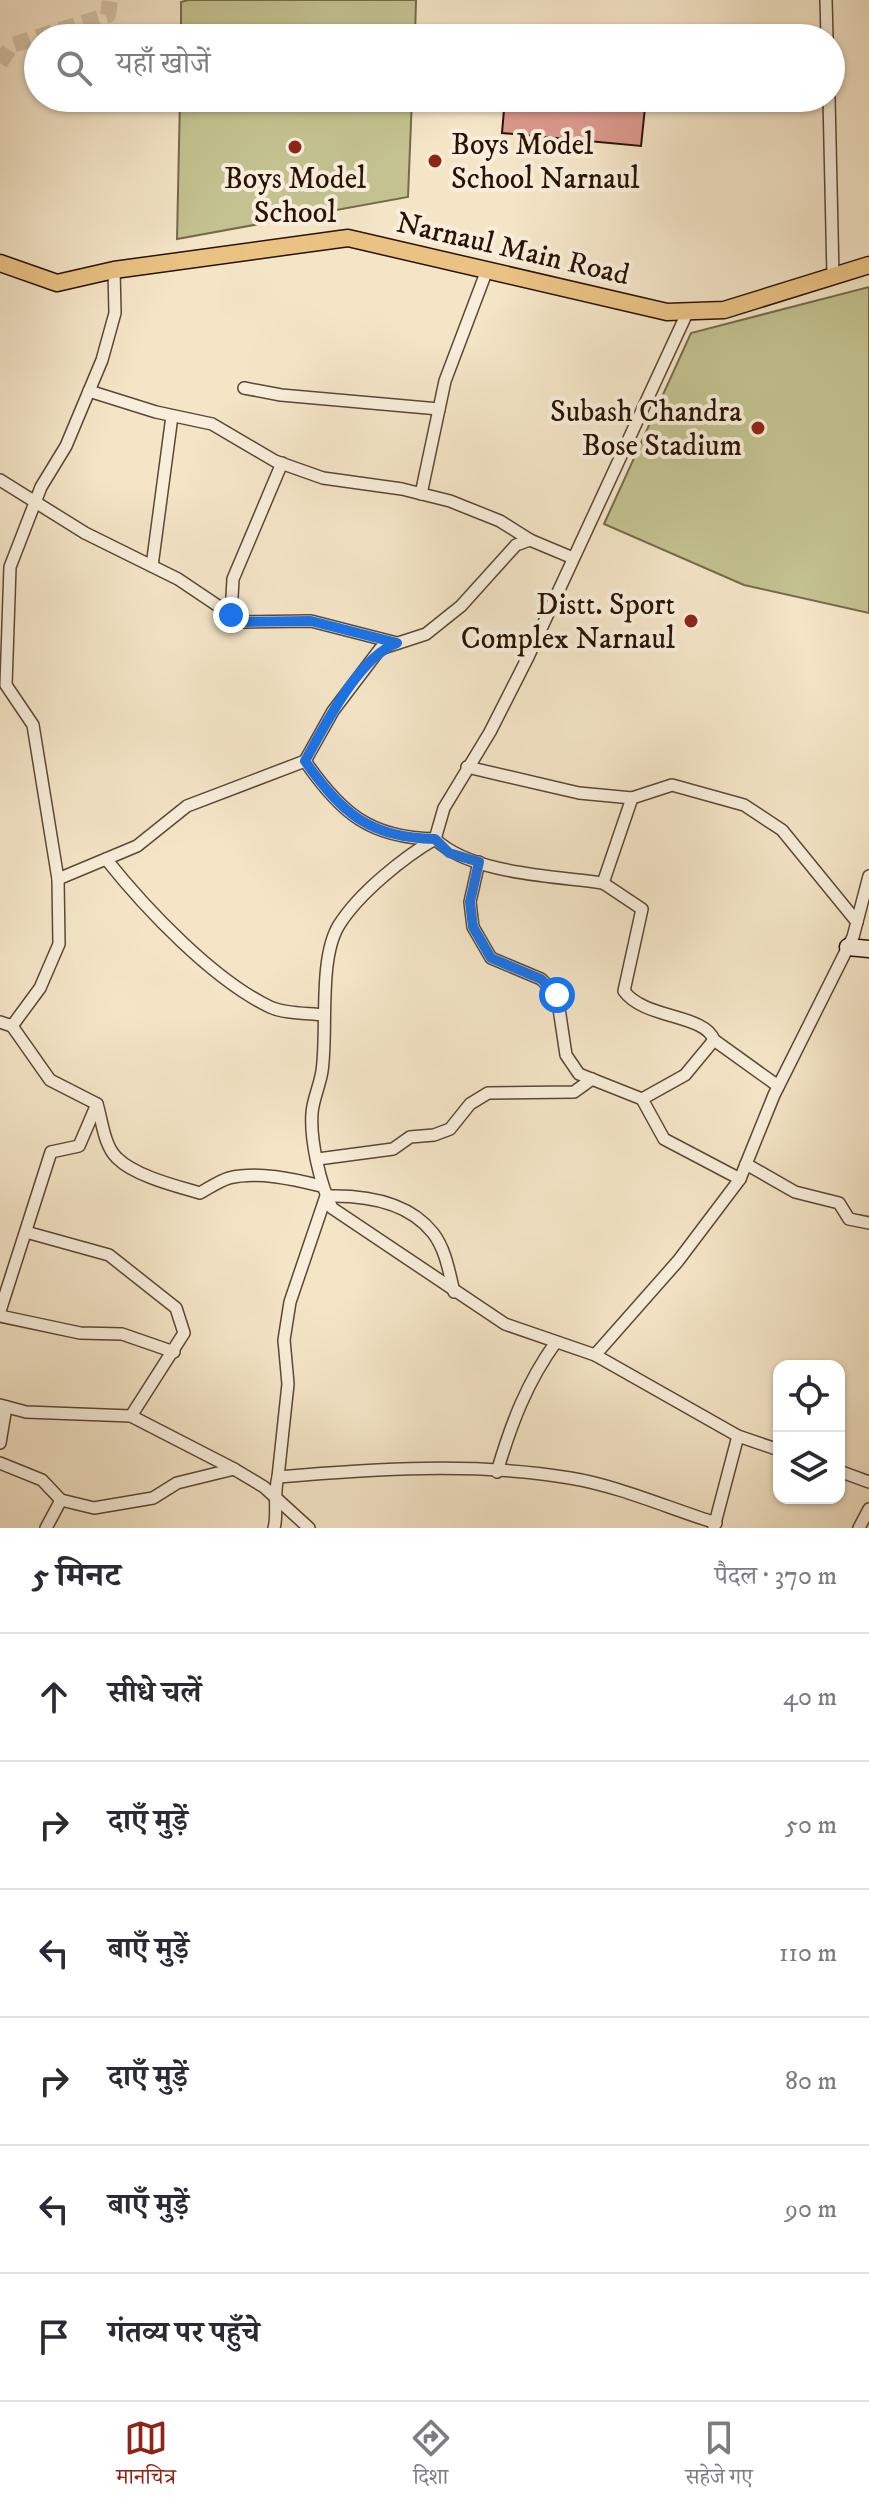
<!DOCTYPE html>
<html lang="hi">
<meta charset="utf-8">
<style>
:root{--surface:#fff;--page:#f7f7f7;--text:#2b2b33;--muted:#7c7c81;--line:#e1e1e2;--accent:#8f2418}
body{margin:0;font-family:"IM FELL DW Pica","Noto Serif Devanagari",serif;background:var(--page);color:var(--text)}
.controls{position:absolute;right:24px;bottom:24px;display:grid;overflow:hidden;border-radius:16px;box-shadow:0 2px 6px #0004}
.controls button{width:72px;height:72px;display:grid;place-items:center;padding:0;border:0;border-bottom:2px solid var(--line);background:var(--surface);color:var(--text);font:40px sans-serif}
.stop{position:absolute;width:24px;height:24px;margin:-18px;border:6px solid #1a73e8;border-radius:50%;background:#fff}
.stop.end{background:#1a73e8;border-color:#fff;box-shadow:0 2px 8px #0008}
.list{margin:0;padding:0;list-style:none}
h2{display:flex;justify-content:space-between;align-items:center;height:104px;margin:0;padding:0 32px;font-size:34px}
h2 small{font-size:26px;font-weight:400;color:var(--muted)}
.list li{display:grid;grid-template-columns:52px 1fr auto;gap:24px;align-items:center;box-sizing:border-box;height:128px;padding:0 32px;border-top:2px solid var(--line)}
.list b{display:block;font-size:30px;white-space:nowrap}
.list em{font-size:26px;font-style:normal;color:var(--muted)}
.icon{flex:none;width:44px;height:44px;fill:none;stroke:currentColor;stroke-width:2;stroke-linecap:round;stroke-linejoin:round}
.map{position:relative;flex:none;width:869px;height:1528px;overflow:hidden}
.search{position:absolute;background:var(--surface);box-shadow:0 2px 6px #0004;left:24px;right:24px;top:24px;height:88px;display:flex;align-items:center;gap:20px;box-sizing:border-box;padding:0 28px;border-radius:44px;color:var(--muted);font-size:30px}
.sheet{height:872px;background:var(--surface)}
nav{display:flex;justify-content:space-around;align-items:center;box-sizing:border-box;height:112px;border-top:2px solid var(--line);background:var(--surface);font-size:22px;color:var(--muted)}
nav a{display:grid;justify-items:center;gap:4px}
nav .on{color:var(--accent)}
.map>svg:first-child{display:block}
.grass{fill:#c3c290;stroke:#766a4a;stroke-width:2}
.building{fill:#db988c;stroke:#291204;stroke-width:2}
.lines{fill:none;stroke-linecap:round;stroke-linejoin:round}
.secondary-tunnel{stroke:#d6c5aa;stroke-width:16;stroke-dasharray:16 8;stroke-linecap:butt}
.street-casing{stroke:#5c4735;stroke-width:14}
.secondary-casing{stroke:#291204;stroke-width:19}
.primary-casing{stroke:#291204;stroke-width:19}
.street{stroke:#f8eedb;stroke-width:11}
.secondary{stroke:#f8eedb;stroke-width:16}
.primary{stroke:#eac284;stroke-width:16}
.route{stroke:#1a73e8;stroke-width:10}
.poi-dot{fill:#8f2418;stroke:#f8eedb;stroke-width:3}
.labels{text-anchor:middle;stroke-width:8;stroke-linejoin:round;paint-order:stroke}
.poi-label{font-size:30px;fill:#291204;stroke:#f8eedb;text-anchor:end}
.street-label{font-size:30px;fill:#291204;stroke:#f8eedb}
</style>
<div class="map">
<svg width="869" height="1528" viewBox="0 0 869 1528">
<rect width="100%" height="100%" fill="#f4e5c7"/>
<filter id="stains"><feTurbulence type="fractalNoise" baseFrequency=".0025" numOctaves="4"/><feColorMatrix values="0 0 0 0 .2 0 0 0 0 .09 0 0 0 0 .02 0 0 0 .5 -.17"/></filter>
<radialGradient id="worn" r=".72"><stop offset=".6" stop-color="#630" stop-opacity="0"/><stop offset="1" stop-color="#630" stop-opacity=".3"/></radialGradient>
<g class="grass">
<path d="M 188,0 L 416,0 L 415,38 L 181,38 L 181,2 Z"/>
<path d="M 180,98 L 412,98 L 408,197 L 177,239 Z"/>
<path d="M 869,287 L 869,613 L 744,585 L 604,524 L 691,333 Z"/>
</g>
<g class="building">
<path d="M 513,25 L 567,31 L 566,38 L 512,38 Z"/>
<path d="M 505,98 L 646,98 L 641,146 L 502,133 Z"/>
</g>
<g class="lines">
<path class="secondary-tunnel" d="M 0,63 L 12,45 L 108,15 L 110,0"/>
<defs>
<g id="street">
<path d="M 826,0 L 827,38"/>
<path d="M 829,98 L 833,276"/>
<path d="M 244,388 L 281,395 L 439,409"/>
<path d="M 89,391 L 156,412 L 212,424 L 275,461 L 323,478 L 402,489 L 450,501 L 500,521 L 530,540"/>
<path d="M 0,480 L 85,533 L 178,579 L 242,622 L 311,621 L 397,643"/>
<path d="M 421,494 L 445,381 L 487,270"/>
<path d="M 152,566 L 172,416"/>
<path d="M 231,615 L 233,579 L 282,463"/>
<path d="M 305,761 L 333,711 L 380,649 L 426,634 L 461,606 L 516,545 L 530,540 L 573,558"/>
<path d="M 467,767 L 579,793 L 632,798 L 672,785 L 744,805 L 782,830 L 857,922"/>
<path d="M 106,859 C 145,908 213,980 270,1007 C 285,1014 308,1013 324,1015"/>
<path d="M 479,862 L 470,902 L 473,927 L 491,958 L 541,979 L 557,995 L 566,1055 L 579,1074 L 642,1099 L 664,1139 L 740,1179"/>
<path d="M 58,879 L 137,846 L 187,806 L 305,761 C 341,813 370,838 435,839 L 444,808 L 490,732 L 528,657 L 688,311"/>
<path d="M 603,883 L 642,909 L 624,991 C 644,1019 705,1014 714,1040 L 778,1086"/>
<path d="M 0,1022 L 12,1026 L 40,988 L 59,944 L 58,879 L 33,725 L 6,685 L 10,567 L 41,487 L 66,446 L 102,360 L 115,313 L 114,270"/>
<path d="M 642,1099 L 685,1075 L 714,1040"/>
<path d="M 97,1104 C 102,1120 104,1146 117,1158 C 135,1176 176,1186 200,1193 C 209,1188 219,1181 229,1178 C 258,1171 293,1179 321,1186"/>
<path d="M 318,1159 L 393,1149 L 410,1137 L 434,1135 L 450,1129 L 470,1104 L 488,1093 L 574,1092 L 592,1079"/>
<path d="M 746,1164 L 795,1192 L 839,1203 L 849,1219 L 869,1223"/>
<path d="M 26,1232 L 109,1255 L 176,1308 L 184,1333 L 131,1416"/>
<path d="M 0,1311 L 51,1152 L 79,1146 L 97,1104 L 50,1080 L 12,1026"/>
<path d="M 0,1316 L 80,1333 L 122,1334 L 174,1352"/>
<path d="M 595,1355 L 505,1324 L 332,1208 C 320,1184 310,1140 312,1113 C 313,1099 320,1085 322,1071 C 328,1031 318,959 339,925 C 359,893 404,857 435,839 C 471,874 554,876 603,883 L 632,798"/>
<path d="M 0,1405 L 26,1412 L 131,1416 L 234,1469 L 264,1487 L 309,1528"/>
<path d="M 0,1443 L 6,1407"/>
<path d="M 779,1450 L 738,1436 L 595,1355 L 678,1261 L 740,1179 L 774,1095 L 853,937 L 869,876"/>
<path d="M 0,1463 L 42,1480 L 61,1500 L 94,1508 L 153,1498 L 177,1483 L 234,1469"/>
<path d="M 839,1471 L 869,1482"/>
<path d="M 497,1472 C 511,1424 527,1382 556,1342"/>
<path d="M 278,1477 L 288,1384 L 284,1340 L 290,1302 L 326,1196 C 363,1195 408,1201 433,1233 C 446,1250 449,1272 454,1292"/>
<path d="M 714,1527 L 738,1436"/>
<path d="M 46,1528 L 61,1500"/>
<path d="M 274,1528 C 278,1516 273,1495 278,1477 C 373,1469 475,1462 570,1478 C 619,1486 668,1508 716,1523"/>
<path d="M 859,1528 L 869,1509"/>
</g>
<path id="secondary" d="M 848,947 L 869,949"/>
<path id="primary" d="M 0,263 L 57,283 L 114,270 L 348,238 L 667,312 L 724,310 L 869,265"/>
</defs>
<use href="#street" class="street-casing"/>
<use href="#secondary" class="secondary-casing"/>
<use href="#primary" class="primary-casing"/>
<use href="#street" class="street"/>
<use href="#secondary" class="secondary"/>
<use href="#primary" class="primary"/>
</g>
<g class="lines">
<path class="route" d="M 231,615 L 242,622 L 311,621 L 397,643 C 359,657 325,725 305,761 C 341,813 370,838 435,839 L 449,853 L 479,862 L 470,902 L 473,927 L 491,958 L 541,979 L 557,995"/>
</g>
<g class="poi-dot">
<circle cx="295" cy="147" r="8"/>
<circle cx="435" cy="161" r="8"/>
<circle cx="758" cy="428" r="8"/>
<circle cx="691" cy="621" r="8"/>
</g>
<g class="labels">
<g class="poi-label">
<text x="451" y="154" text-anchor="start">Boys Model<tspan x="451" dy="34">School Narnaul</tspan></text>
<text x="295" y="188" text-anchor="middle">Boys Model<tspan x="295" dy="34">School</tspan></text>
<text x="742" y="421">Subash Chandra<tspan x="742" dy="34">Bose Stadium</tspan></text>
<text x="675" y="614">Distt. Sport<tspan x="675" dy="34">Complex Narnaul</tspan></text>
</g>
<g class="street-label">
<text transform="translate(513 248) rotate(13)" y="10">Narnaul Main Road</text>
</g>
</g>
<rect width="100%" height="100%" filter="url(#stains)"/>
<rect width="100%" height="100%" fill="url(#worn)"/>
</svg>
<div class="controls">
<button><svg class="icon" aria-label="locate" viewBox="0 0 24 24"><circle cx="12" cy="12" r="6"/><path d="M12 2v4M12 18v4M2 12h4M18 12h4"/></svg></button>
<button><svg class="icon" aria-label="layers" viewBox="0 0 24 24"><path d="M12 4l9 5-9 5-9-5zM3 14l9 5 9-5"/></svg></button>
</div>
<div class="stop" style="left:557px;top:995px"></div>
<div class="stop end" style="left:231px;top:615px"></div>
<div class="search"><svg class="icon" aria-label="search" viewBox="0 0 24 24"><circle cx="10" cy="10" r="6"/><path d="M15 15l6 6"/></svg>यहाँ खोजें</div>
</div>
<section class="sheet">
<h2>5 मिनट<small>पैदल · 370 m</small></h2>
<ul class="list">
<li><svg class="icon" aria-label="ahead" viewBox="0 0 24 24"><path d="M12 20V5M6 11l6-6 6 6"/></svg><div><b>सीधे चलें</b></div><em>40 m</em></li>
<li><svg class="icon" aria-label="right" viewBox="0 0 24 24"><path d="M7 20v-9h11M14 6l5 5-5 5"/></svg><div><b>दाएँ मुड़ें</b></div><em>50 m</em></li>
<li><svg class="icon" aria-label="left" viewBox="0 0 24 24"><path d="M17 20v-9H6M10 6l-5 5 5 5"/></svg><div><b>बाएँ मुड़ें</b></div><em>110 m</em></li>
<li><svg class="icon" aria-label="right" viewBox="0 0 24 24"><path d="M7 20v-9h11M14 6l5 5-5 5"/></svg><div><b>दाएँ मुड़ें</b></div><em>80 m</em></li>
<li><svg class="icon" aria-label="left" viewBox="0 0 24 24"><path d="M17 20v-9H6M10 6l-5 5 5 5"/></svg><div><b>बाएँ मुड़ें</b></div><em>90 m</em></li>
<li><svg class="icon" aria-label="arrive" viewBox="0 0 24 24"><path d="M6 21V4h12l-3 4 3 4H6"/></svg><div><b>गंतव्य पर पहुँचे</b></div></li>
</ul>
</section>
<nav>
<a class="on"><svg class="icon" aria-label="map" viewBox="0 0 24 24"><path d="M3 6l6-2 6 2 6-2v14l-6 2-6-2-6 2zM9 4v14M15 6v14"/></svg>मानचित्र</a>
<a><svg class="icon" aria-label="directions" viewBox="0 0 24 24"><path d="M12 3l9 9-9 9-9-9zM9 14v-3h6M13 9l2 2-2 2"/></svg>दिशा</a>
<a><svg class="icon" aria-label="saved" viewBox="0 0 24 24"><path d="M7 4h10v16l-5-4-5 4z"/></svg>सहेजे गए</a>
</nav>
